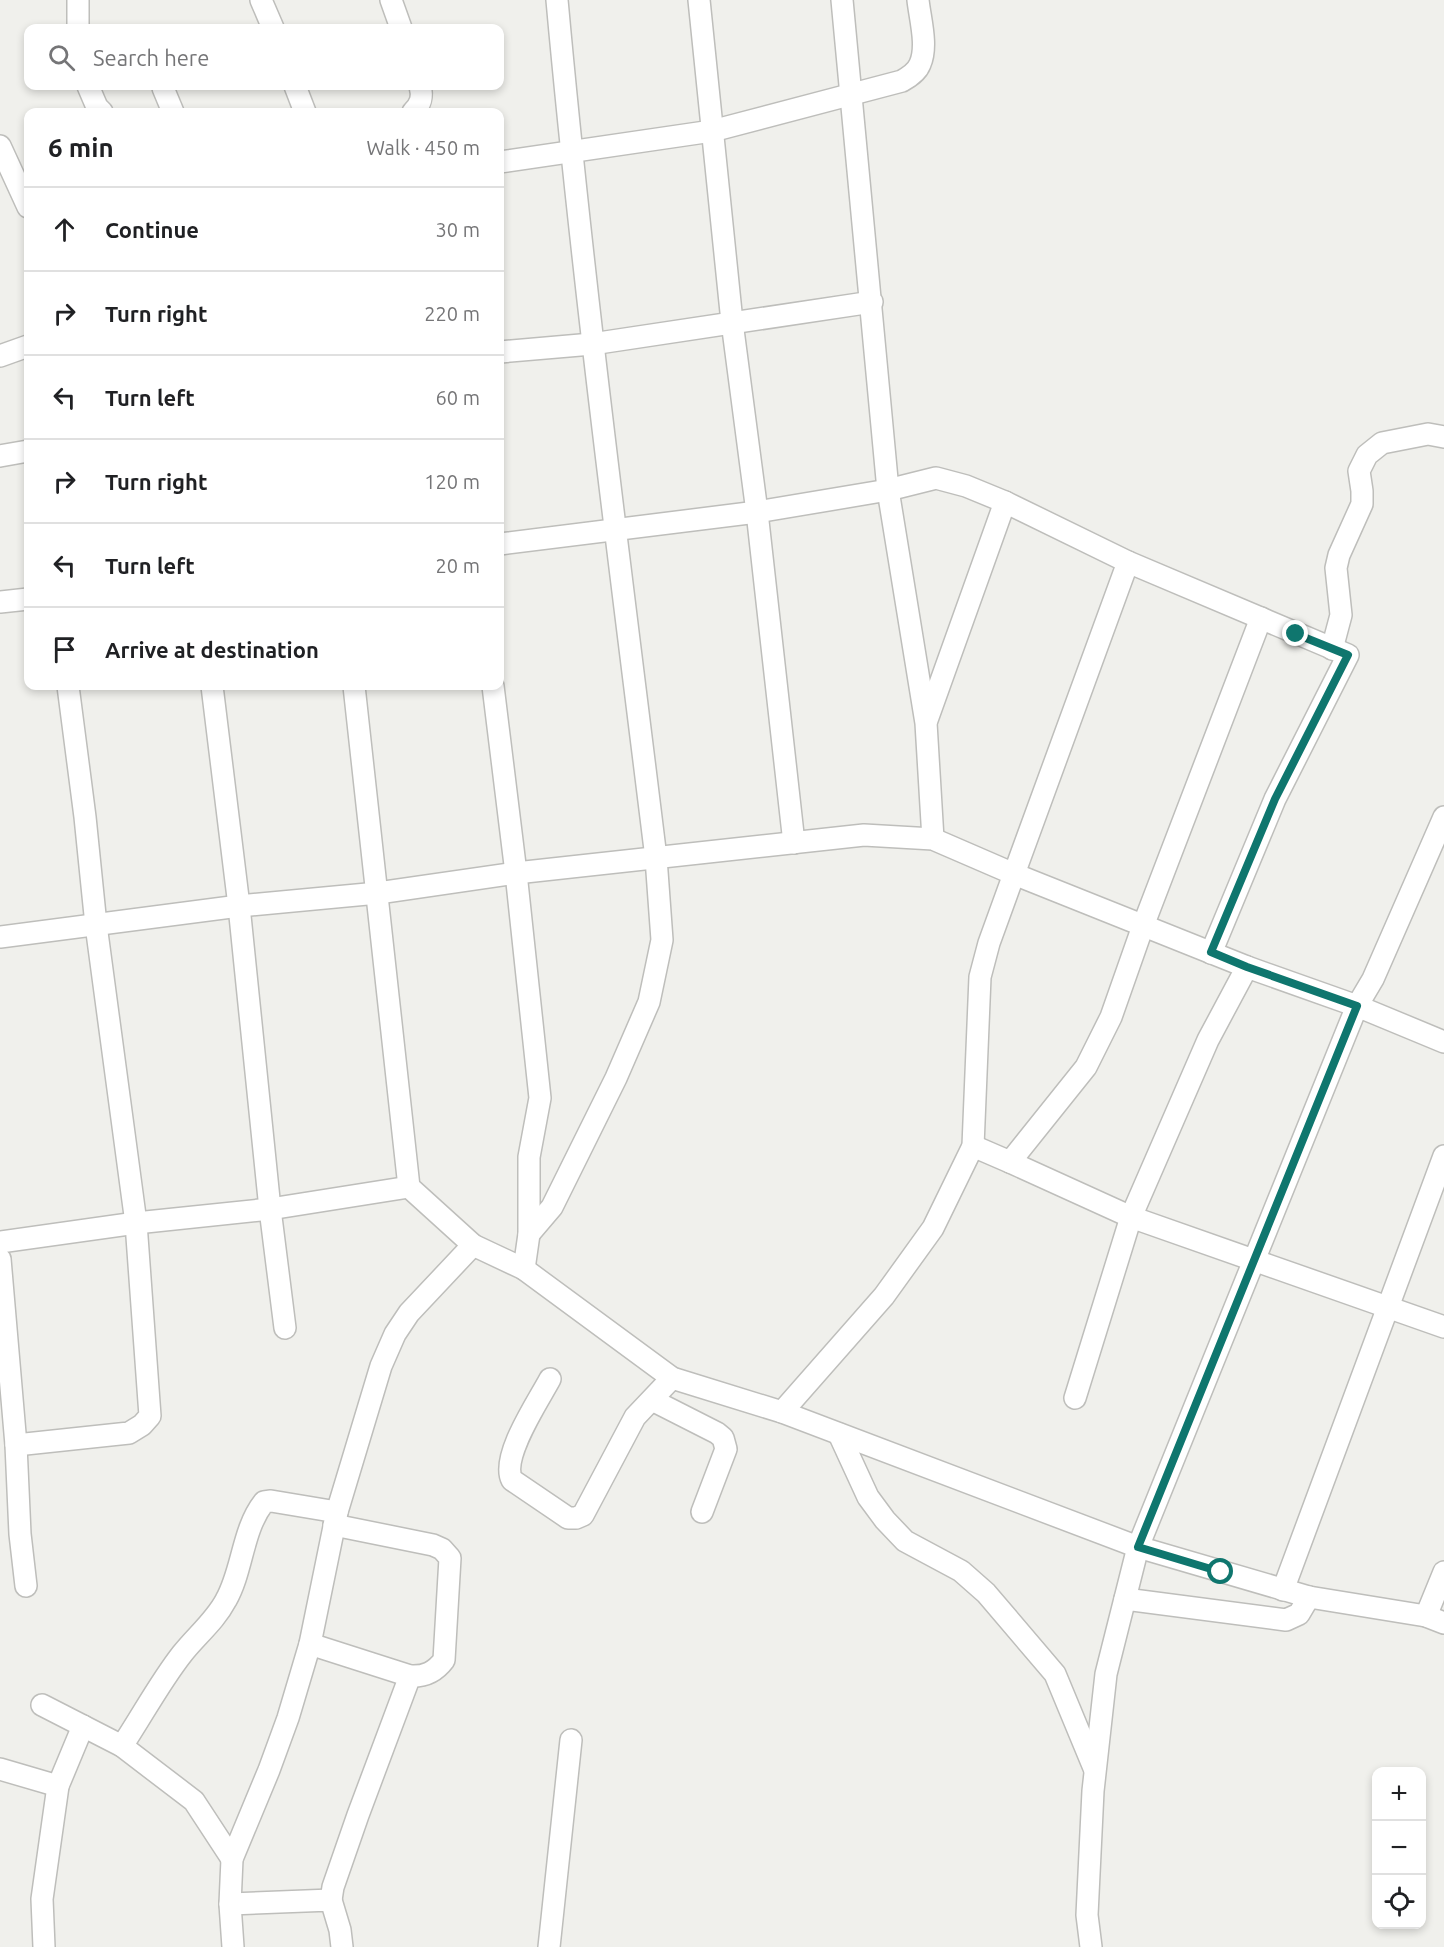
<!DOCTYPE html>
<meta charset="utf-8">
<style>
:root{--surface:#fff;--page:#f6f6f6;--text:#202124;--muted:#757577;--line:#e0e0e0}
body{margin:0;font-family:Ubuntu,sans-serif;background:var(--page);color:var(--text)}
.controls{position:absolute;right:18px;bottom:18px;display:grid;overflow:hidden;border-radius:12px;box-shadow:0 3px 9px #0003}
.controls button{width:54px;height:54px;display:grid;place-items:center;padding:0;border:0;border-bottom:2px solid var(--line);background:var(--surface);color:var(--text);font:30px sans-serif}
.stop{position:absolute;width:18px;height:18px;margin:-14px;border:4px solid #0f766e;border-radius:50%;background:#fff}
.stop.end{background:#0f766e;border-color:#fff;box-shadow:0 2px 6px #0008}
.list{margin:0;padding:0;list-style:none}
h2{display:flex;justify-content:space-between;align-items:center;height:78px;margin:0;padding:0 24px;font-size:26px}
h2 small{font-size:20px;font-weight:400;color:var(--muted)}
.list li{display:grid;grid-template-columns:39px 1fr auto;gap:18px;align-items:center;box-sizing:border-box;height:84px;padding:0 24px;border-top:2px solid var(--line)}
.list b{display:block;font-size:22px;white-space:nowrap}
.list em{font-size:20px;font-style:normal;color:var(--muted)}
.icon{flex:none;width:33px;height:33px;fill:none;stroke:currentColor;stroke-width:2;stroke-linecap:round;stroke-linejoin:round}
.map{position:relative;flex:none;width:1444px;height:1947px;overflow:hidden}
.search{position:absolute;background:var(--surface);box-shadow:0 3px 9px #0003;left:24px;top:24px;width:480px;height:66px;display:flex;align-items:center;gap:15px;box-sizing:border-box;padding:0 21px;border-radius:12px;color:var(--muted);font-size:22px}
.panel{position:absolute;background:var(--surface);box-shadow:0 3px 9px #0003;left:24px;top:108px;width:480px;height:582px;border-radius:12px}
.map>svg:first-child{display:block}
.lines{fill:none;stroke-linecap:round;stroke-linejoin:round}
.street-casing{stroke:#bebebb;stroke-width:24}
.street{stroke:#fff;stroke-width:21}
.route{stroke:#0f766e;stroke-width:8}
</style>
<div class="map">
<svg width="1444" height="1947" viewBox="0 0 1444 1947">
<rect width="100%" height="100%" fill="#f0f0ec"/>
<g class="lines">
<defs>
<g id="street">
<path d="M 261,0 L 273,28"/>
<path d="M 391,0 L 401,28"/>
<path d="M 699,0 L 732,322 L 757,512 L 794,843"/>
<path d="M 842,0 L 888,490 L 926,723 L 933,839"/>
<path d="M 78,28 L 78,0"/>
<path d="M 88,86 L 97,107 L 102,112"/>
<path d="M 295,86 L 305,112"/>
<path d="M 163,88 L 173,112"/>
<path d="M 413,112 C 421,104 423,97 420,86"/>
<path d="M 0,146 L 28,207"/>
<path d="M 500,162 L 712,131 L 902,81 C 909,77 917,72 920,64 C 928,46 920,19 918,0"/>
<path d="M 500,352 L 592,344 L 872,302"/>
<path d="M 0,356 L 28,346"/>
<path d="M 0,456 L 28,451"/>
<path d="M 500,544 L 757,512 L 888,490 L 936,478 L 966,486 L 1005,502 L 1128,562 L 1348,655 L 1275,799 L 1211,953"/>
<path d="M 0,602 L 28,599"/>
<path d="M 1332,649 L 1341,615 L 1336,568 L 1339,555 L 1362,504 L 1362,491 L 1359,471 L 1367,455 L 1382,443 L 1428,434 L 1444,437"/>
<path d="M 212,686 L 239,906 L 270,1209 L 285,1328"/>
<path d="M 354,686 L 409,1187 L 473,1245 L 524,1269 L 672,1378 L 782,1412 L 1138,1547 L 1309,1597 L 1426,1616 L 1444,1623"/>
<path d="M 493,686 L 516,873 L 540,1098 L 529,1157 L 529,1234 L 524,1269"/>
<path d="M 927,720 L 1005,502"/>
<path d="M 0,937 L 239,906 L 378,893 L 516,873 L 864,835 L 933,839 L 1014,874 L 1247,967 L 1357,1006 L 1444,1042"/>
<path d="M 973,1146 L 1010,1162 L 1086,1067 L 1111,1017 L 1143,926 L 1261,618"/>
<path d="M 1010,1162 L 1131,1217 L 1444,1327"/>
<path d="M 529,1234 L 552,1207 L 616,1078 L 649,1002 L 662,940 L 656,858 C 621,572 583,287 557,0"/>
<path d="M 0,1242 L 136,1223 L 270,1209 L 409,1187"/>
<path d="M 0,1259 L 16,1445 L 20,1534 L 26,1586"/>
<path d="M 550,1379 C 539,1400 500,1457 512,1480 L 568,1518 L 576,1518 L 583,1515 L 635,1417 L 672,1378"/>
<path d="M 1075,1398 L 1131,1217 L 1208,1040 L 1247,967"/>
<path d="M 652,1400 L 717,1433 L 723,1438 L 726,1449 L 702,1512"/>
<path d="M 782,1412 L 884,1296 L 933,1228 L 973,1146 L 980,977 L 989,943 L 1014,874 L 1128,562"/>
<path d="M 839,1434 L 868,1497 L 885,1520 L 905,1541 L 961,1571 L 986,1593 L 1055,1674 L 1094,1768"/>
<path d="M 16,1445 L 129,1433 L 142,1425 L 150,1416 L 136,1223 L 96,925 L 85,817 L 68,686"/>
<path d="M 1283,1590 L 1444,1156"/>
<path d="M 1125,1599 L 1286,1620 L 1299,1614 L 1309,1597"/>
<path d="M 1426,1616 L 1444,1572"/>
<path d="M 310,1644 L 410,1676 C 425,1677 435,1672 444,1660 L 450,1558 L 442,1549 L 433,1545 L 334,1525"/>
<path d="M 42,1705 L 122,1746 L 194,1801 L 232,1859"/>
<path d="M 122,1746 C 142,1716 160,1682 182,1654 C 196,1636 215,1621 226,1600 C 243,1570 242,1530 264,1502 L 271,1501 L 337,1512"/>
<path d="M 0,1769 L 58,1786"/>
<path d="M 331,1900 L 333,1887 L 358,1815 L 410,1676"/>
<path d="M 230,1904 L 331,1900 L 340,1930 L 342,1947"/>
<path d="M 44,1947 L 42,1899 L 58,1786 L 83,1726"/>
<path d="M 233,1947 L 230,1904 L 232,1859 L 269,1770 L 288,1718 L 310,1644 L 337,1512 L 381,1366 L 395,1334 L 409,1313 L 473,1245"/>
<path d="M 549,1947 L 571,1740"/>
<path d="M 1091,1947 L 1087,1915 L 1093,1791 L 1106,1674 L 1138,1547 L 1357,1006 L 1373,979 L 1444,817"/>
</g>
</defs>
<use href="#street" class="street-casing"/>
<use href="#street" class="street"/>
</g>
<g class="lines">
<path class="route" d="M 1221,1572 L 1138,1547 L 1357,1006 L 1247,967 L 1211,952 L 1275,799 L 1348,655 L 1296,634"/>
</g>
</svg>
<div class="controls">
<button>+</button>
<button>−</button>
<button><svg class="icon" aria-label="locate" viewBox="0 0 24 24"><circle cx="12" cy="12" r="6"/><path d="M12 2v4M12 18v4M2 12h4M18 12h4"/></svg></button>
</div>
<div class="stop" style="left:1221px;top:1572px"></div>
<div class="stop end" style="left:1296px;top:634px"></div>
<div class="search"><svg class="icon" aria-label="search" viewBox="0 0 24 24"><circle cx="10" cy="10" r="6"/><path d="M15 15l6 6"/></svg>Search here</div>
<section class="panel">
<h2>6 min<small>Walk · 450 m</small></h2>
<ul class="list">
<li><svg class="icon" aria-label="ahead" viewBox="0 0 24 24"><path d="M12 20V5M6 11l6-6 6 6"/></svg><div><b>Continue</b></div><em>30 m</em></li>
<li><svg class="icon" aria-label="right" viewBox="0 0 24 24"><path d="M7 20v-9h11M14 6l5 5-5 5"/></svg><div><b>Turn right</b></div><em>220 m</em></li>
<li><svg class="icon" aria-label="left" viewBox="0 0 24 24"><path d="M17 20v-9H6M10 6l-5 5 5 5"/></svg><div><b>Turn left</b></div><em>60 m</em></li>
<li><svg class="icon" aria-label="right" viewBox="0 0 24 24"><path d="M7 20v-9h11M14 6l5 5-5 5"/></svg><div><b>Turn right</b></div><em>120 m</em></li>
<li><svg class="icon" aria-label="left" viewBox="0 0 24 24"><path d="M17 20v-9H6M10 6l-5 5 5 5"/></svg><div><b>Turn left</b></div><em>20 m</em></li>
<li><svg class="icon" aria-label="arrive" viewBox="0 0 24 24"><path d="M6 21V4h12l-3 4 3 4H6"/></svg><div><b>Arrive at destination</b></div></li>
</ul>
</section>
</div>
